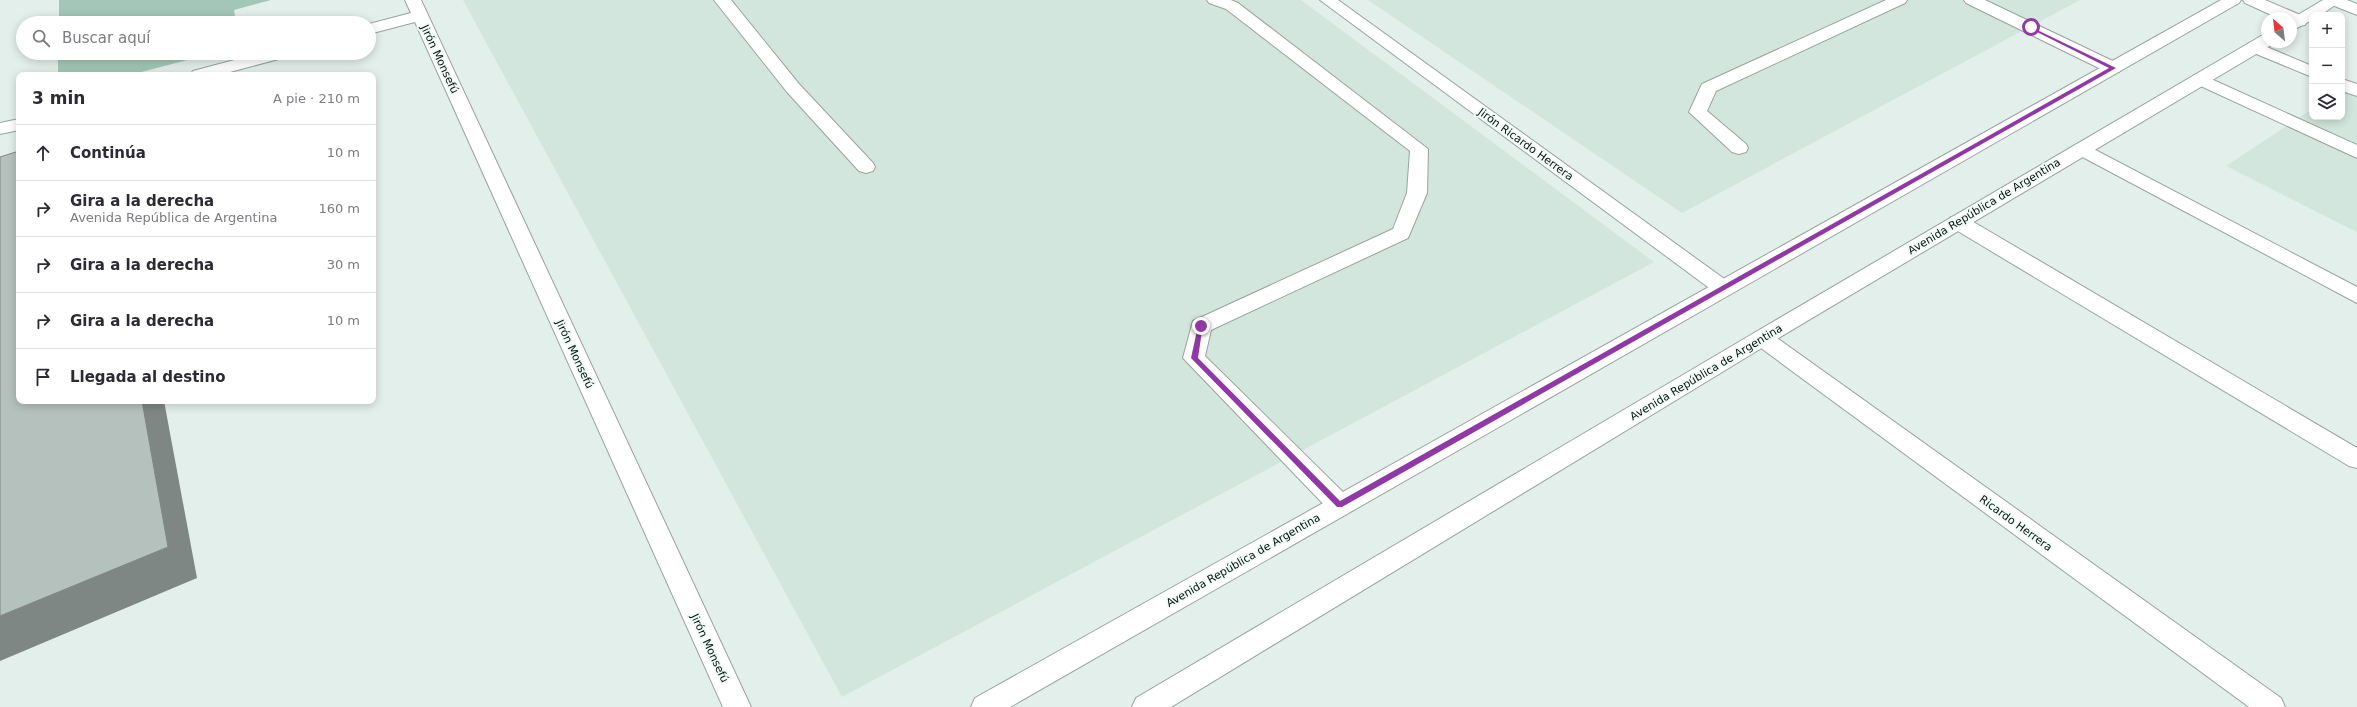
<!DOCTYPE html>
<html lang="es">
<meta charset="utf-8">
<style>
:root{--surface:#fff;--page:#f7f7f7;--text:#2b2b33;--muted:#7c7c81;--line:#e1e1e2}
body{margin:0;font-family:"DejaVu Sans",sans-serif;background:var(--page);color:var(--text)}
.controls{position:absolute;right:12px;top:12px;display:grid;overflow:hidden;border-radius:8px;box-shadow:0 2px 10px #0003}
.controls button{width:36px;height:36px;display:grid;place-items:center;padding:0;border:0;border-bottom:1px solid var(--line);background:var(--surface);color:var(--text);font:20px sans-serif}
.compass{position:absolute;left:2261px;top:12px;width:36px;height:36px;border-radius:50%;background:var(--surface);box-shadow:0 2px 10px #0003;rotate:332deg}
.stop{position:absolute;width:12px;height:12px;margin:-9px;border:3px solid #9039a6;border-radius:50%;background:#fff}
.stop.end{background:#9039a6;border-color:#fff;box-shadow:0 1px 4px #0008}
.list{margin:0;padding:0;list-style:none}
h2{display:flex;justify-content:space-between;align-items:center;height:52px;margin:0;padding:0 16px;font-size:17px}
h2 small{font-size:13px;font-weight:400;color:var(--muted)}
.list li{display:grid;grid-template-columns:26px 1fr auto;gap:12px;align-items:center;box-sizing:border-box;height:56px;padding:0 16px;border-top:1px solid var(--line)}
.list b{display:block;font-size:15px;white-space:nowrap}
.list p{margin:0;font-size:13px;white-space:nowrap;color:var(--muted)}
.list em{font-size:13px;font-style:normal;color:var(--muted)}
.icon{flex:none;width:22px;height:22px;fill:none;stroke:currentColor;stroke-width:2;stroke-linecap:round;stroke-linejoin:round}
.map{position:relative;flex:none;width:2357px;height:707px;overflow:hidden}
.search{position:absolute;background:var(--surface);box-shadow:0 2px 10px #0003;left:16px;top:16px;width:360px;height:44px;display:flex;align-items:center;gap:10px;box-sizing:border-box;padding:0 14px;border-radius:22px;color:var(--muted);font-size:15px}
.panel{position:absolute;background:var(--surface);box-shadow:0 2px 10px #0003;left:16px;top:72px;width:360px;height:332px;border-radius:8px}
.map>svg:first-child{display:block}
.built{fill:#d2e6dd}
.green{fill:#a3c6b8}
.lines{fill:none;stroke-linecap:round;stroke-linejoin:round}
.minor-casing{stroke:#98a39e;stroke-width:2}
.major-casing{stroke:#98a39e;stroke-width:2}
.minor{fill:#fff;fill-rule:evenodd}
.major{fill:#fff;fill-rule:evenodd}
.shaded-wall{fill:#7f8784}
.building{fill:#b5c1bc;stroke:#7f8784}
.route{fill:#9039a6}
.labels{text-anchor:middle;stroke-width:4;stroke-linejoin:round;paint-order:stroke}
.street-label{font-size:11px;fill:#0c100f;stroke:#f0fcf7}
</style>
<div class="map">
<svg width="2357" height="707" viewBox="0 0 2357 707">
<rect width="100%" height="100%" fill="#e3efea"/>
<g class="built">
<path d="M 463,0 L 1301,0 L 1654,262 L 842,697 Z"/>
<path d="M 1368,0 L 2080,0 L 1682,213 Z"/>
<path d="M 2354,82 L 2357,83 L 2357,232 L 2226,166 L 2312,109 L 2312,117 L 2342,117 L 2342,90 Z"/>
</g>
<g class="green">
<path d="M 59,0 L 271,0 L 234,10 L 236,23 L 59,23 Z"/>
<path d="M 58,53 L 214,53 L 130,75 L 58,75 Z"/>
</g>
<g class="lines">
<defs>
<g id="minor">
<path d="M 405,0 L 421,0 L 751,707 L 723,707 L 415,22 L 369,34 L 369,24 L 411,13 Z"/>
<path d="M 714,0 L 731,0 L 799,84 L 873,163 L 875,167 L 873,171 L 866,173 L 859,171 L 787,92 Z"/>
<path d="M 1207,0 L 1231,0 L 1238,3 L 1428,149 L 1427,193 L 1408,238 L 1211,330 L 1205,356 L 1349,498 L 1352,505 L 1349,512 L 1340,515 L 1331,512 L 1183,358 L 1193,321 L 1393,229 L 1407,193 L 1410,151 L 1226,9 L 1209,3 Z"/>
<path d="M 1320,0 L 1338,0 L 1730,283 L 1733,288 L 1730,293 L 1723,295 L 1716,293 Z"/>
<path d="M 1886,0 L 1907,0 L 1905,3 L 1716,91 L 1707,111 L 1746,144 L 1748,148 L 1746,152 L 1739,154 L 1732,152 L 1689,112 L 1702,84 Z"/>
<path d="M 1964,0 L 1985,0 L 2119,64 L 2122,68 L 2119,72 L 2107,72 L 1966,3 Z"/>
<path d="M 2243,0 L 2265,0 L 2305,17 L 2307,21 L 2305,25 L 2299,26 L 2291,24 L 2291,18 L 2278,18 L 2245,3 Z"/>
<path d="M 2325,0 L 2347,0 L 2357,4 L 2357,15 L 2327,3 Z"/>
<path d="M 2255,42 L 2312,66 L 2312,77 L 2249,51 L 2247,47 L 2249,43 Z"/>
<path d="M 261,53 L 289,53 L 286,57 L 219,75 L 190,75 L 193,71 Z"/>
<path d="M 2200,74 L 2357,145 L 2357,158 L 2194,83 L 2191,79 L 2194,75 Z"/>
<path d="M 2342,79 L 2357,84 L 2357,96 L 2342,91 Z"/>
<path d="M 19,119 L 19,130 L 0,134 L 0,123 Z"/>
<path d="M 2082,143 L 2357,287 L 2357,303 L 2075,153 L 2073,149 L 2075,145 Z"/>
<path d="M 1958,216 L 1965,217 L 2357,448 L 2357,468 L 2349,466 L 1951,227 L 1948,222 L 1951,217 Z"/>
<path d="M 1762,330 L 1770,333 L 2281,698 L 2285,707 L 2249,707 L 1754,343 L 1751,338 L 1754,333 Z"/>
</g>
<g id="major">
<path d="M 2221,0 L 2241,0 L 2239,3 L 1010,707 L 971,707 L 975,698 Z"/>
<path d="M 2323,0 L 2342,0 L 2321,15 L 2312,15 L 2312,20 L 2291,31 L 2291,19 Z"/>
<path d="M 2267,35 L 2267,42 L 2274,42 L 2273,44 L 1770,343 L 1171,707 L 1132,707 L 1136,698 L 1754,333 L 2261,36 Z"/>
</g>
</defs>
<use href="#minor" class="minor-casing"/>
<use href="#major" class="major-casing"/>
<use href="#minor" class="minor"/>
<use href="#major" class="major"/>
</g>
<path class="shaded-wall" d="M 142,401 L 164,401 L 197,578 L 0,661 L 0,616 Z"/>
<path class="building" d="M 19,151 L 19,401 L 142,401 L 168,547 L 0,616 L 0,157 Z"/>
<path class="route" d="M 2029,26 L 2116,68 L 1342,507 L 1337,507 L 1191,358 L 1198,326 L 1203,324 L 1198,358 L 1340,501 L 2109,68 L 2029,28 Z"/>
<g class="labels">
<g class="street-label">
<text transform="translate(440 59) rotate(65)" y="4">Jirón Monsefú</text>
<text transform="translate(1526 144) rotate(36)" y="4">Jirón Ricardo Herrera</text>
<text transform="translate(1984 206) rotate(-31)" y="4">Avenida República de Argentina</text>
<text transform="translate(575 354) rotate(65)" y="4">Jirón Monsefú</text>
<text transform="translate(1706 372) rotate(-31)" y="4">Avenida República de Argentina</text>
<text transform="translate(2016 523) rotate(36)" y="4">Ricardo Herrera</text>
<text transform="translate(1243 560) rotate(-30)" y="4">Avenida República de Argentina</text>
<text transform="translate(710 648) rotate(65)" y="4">Jirón Monsefú</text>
</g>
</g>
</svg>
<div class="controls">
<button>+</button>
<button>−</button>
<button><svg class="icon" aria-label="layers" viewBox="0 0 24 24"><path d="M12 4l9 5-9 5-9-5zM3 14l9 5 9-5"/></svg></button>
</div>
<svg class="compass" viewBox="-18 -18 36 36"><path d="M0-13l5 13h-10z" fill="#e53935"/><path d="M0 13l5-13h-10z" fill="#7c7c81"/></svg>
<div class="stop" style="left:2031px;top:27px"></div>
<div class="stop end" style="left:1201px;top:326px"></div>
<div class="search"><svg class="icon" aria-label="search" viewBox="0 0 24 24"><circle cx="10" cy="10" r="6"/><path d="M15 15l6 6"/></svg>Buscar aquí</div>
<section class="panel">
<h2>3 min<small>A pie · 210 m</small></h2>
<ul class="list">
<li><svg class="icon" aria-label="ahead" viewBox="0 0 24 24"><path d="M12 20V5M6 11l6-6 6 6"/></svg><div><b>Continúa</b></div><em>10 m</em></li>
<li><svg class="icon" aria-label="right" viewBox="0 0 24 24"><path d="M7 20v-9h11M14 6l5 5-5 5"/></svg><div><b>Gira a la derecha</b><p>Avenida República de Argentina</p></div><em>160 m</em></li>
<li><svg class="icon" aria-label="right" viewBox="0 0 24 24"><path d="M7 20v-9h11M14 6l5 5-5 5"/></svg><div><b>Gira a la derecha</b></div><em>30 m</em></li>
<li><svg class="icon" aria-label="right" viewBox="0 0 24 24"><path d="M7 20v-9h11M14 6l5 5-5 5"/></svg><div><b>Gira a la derecha</b></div><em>10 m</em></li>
<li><svg class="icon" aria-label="arrive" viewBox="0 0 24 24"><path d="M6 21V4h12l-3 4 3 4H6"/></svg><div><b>Llegada al destino</b></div></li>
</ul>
</section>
</div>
